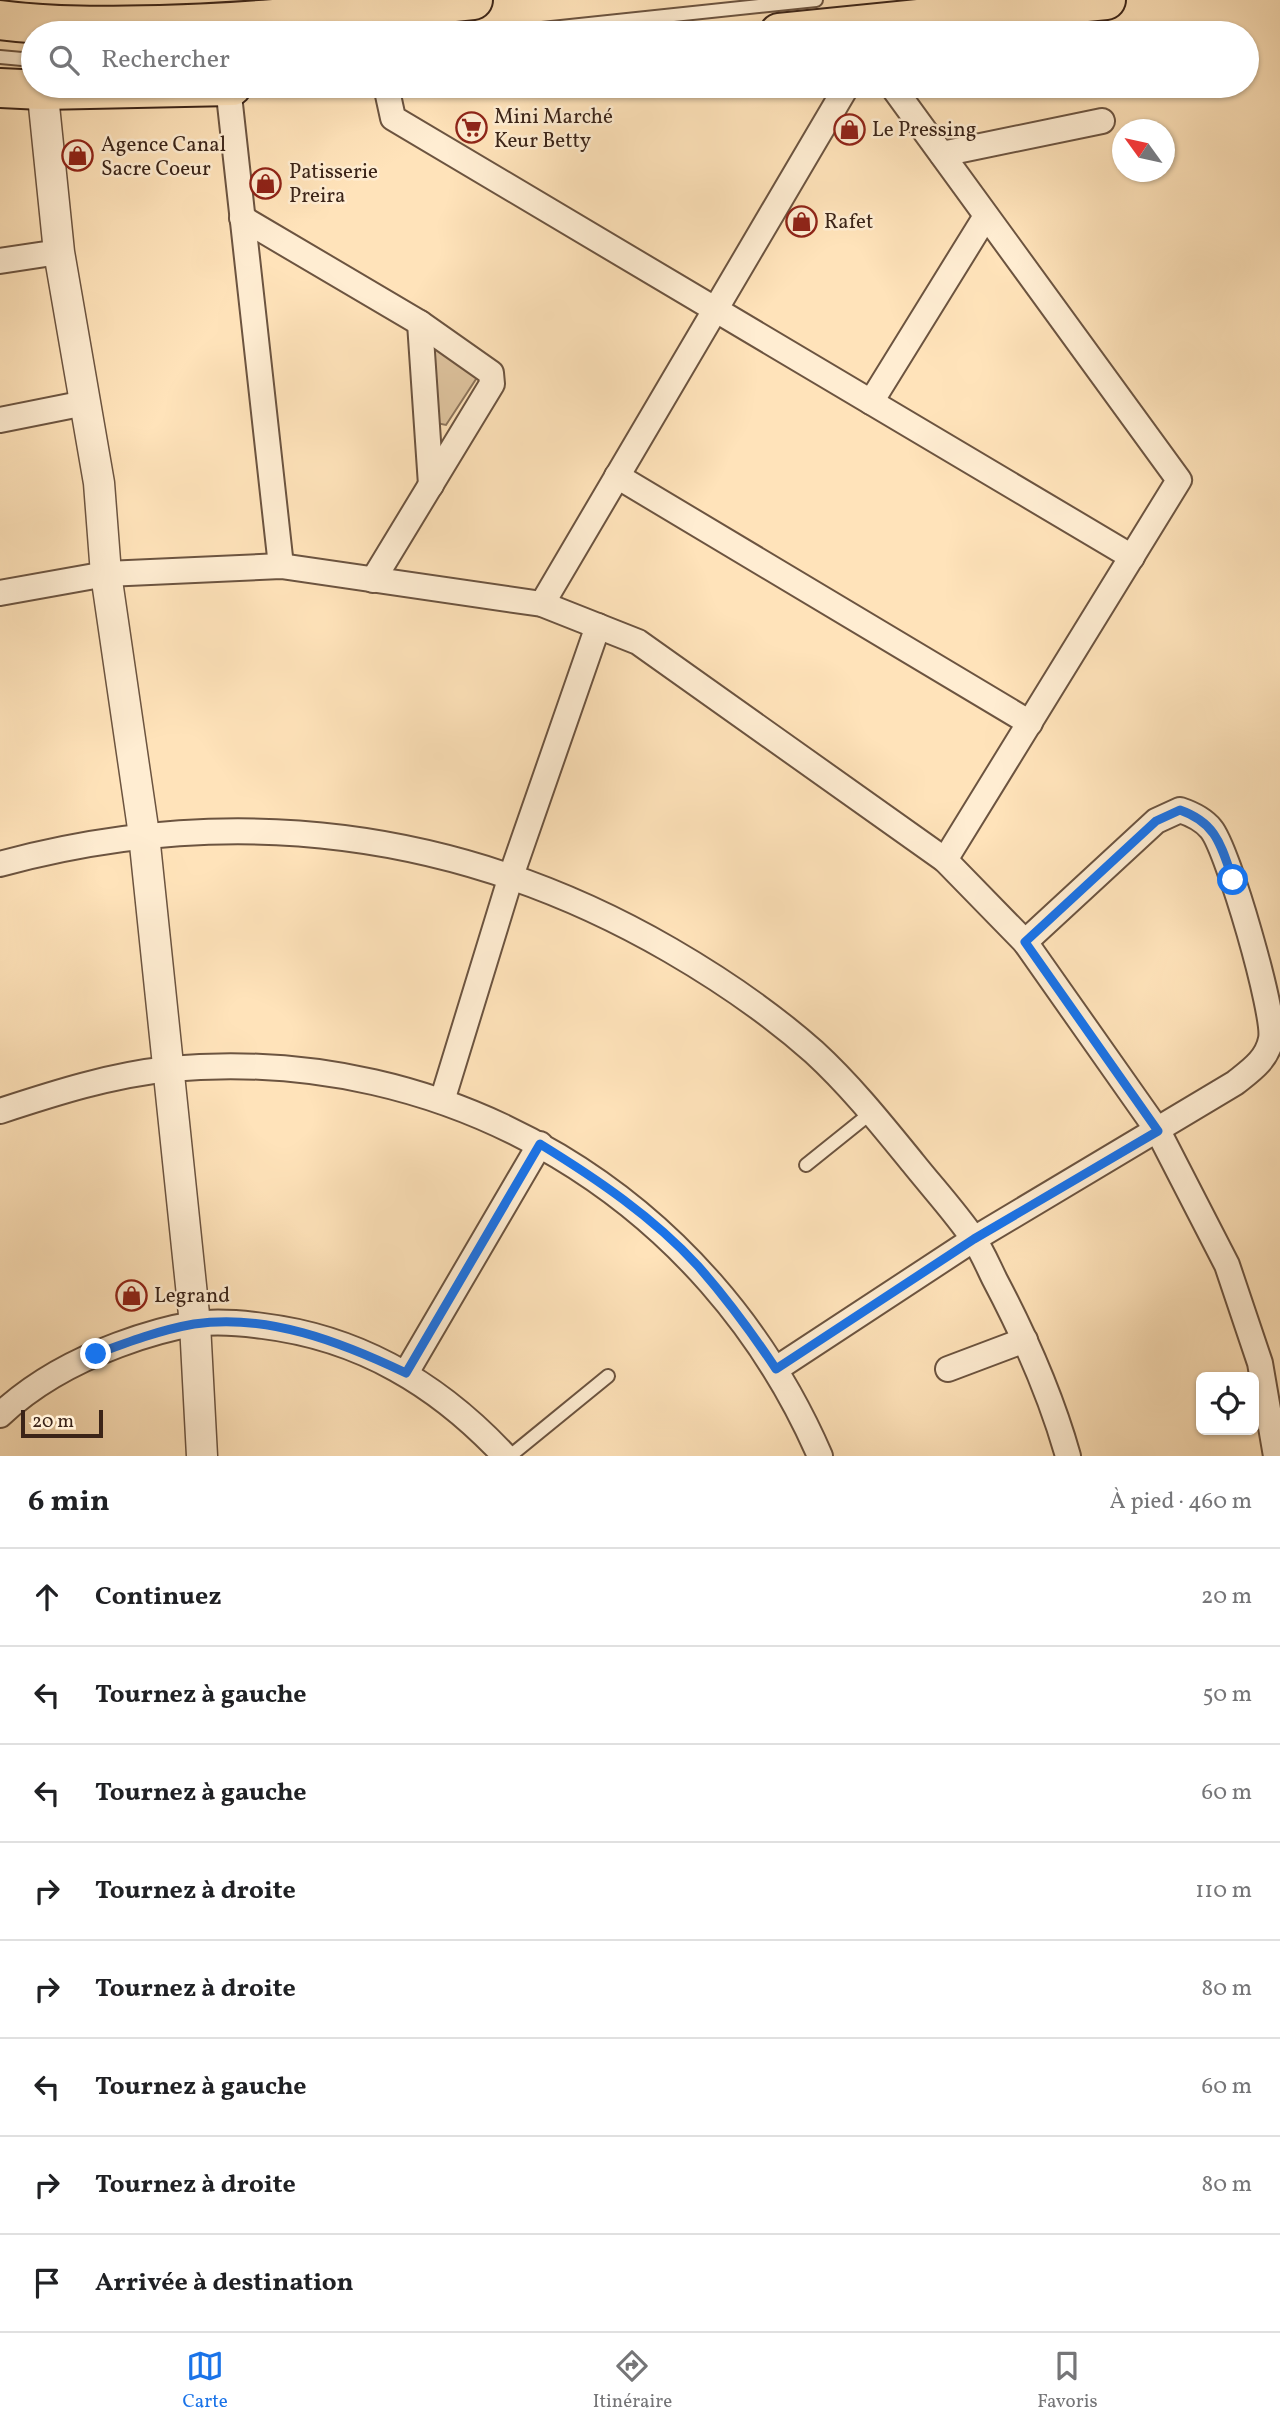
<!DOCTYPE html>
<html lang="fr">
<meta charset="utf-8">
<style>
:root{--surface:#fff;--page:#f2f2f2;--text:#202124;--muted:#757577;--line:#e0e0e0;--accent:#1a73e8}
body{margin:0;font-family:Vollkorn,serif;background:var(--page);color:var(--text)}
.controls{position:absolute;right:21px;bottom:21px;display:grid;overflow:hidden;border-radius:10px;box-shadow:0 2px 5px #0004}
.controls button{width:63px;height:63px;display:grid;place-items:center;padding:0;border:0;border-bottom:2px solid var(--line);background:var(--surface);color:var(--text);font:35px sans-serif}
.compass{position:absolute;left:1112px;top:119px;width:63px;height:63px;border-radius:50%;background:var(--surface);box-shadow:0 2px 5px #0004;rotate:303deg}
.scale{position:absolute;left:21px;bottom:18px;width:82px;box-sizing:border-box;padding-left:7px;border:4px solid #3b2418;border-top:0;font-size:19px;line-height:24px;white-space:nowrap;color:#3b2418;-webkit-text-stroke:5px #ffedd2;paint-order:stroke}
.stop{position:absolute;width:21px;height:21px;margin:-16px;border:5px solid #1a73e8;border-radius:50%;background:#fff}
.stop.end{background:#1a73e8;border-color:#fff;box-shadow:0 2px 7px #0008}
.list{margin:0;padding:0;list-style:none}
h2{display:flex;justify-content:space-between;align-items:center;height:91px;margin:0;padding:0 28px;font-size:30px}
h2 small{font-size:23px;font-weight:400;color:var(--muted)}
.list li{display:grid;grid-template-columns:46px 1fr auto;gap:21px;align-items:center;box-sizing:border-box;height:98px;padding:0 28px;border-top:2px solid var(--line)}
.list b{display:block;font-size:26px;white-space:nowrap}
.list em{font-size:23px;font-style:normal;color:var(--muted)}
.icon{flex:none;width:38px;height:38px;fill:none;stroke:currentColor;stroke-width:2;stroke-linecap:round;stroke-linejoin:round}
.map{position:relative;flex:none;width:1280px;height:1456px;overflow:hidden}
.search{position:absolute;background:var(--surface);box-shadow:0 2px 5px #0004;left:21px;right:21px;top:21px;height:77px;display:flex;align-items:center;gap:18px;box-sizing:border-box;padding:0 24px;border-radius:38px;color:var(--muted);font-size:26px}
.sheet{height:875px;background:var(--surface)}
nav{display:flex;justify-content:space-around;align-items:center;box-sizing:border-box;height:98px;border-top:2px solid var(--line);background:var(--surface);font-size:19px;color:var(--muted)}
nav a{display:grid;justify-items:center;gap:4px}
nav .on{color:var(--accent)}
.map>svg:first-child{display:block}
.green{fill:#dec39e;stroke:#8c745b;stroke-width:2}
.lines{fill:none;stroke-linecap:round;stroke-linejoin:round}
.service-casing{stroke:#6c5440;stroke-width:16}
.minor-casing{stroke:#6c5440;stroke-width:28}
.tertiary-casing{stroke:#6c5440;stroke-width:33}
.primary-casing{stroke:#3b2418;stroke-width:42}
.service{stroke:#ffedd2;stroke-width:12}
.minor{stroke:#ffedd2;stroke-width:24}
.tertiary{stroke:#ffedd2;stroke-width:30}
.primary{stroke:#ffe3ba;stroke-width:38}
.route{stroke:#1a73e8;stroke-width:9}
.labels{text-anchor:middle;stroke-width:5;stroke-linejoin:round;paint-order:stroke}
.poi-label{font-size:21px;fill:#3b2418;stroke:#ffedd2;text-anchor:start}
</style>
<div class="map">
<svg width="1280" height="1456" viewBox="0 0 1280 1456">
<rect width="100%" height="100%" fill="#ffe3ba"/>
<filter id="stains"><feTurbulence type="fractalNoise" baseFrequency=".00286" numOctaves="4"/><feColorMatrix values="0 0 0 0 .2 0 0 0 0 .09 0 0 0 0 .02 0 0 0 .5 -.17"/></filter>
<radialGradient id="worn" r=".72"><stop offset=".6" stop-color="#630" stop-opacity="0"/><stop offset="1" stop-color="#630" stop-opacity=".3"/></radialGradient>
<path class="green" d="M 434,346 L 478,376 L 446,425 L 436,423 Z"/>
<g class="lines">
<defs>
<g id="service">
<path d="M 503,33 L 816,0"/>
<path d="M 0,57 L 33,60"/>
<path d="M 806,1165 L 872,1112"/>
<path d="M 510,1456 L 608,1376"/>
</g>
<g id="minor">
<path d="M 228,86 L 281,566"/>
<path d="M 386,86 L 393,118 L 1132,557"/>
<path d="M 892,86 L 1179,480 L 945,860"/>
<path d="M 942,154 L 1102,121"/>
<path d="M 242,218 L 420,323 L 491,373 L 492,384 L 373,580"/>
<path d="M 0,261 L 59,252"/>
<path d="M 420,323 L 431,485"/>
<path d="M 871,402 L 986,216"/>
<path d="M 0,420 L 85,403"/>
<path d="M 617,476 L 1030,723"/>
<path d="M 0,593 L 106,574 L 281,566 L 542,604 L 638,642 L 945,860 L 1025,942 L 1158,1131 L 1227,1265 L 1260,1363 L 1276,1456"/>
<path d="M 542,604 L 847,86"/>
<path d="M 0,864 C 232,801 461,829 670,950 C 720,979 770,1013 814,1052 C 851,1086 882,1125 913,1163 C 933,1188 955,1212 973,1238 C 982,1251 988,1266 995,1280 C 1024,1335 1051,1396 1068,1456"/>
<path d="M 442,1101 L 511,876 L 598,626"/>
<path d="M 0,1111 C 55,1093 111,1075 169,1069 C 451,1043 708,1198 820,1456"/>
<path d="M 776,1369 L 974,1239 L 1235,1083 C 1250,1071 1267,1060 1271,1039 C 1276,1015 1228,849 1211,829 C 1203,819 1192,814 1180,810 L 1156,821 L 1025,942"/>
<path d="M 948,1369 L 1025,1340"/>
<path d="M 406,1373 L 540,1144"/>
<path d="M 0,1415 C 33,1384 75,1361 118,1345 C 142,1336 168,1328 194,1324 C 217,1321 241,1323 263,1326 C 361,1338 439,1385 505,1456"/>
</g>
<path id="tertiary" d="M 42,86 L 59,252 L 99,483 L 106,574 L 144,835 L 195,1324 L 202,1456"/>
<g id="primary">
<path d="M 0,20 C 53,27 107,26 160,25 C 265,22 369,11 473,0"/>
<path d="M 779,33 L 1106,0"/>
<path d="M 0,88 L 42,90 L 232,86"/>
</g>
</defs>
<use href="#service" class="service-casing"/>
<use href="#minor" class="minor-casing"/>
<use href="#tertiary" class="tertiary-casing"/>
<use href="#primary" class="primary-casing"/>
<use href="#service" class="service"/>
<use href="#minor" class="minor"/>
<use href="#tertiary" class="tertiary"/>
<use href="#primary" class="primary"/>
</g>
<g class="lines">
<path class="route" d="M 96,1354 C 128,1342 160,1330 194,1324 C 267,1313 341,1342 406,1373 L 540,1144 C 597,1179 653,1217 698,1266 C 727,1299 752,1333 776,1369 L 974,1239 L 1158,1131 L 1025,942 L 1156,821 L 1180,810 C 1217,823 1221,846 1233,880"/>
</g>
<defs>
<symbol id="supermarket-ring" viewBox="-11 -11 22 22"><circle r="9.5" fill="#ffedd2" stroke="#8f2418" stroke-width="1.5"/><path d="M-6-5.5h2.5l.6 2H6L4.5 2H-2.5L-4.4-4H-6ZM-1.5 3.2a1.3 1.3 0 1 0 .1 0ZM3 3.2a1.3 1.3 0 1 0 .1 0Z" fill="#8f2418"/></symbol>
<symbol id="shop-ring" viewBox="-11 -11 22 22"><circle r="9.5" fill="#ffedd2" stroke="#8f2418" stroke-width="1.5"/><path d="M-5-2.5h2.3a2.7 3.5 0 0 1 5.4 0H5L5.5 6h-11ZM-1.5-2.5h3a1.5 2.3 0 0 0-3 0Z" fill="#8f2418"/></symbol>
</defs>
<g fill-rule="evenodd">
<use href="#supermarket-ring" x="454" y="110" width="35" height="35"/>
<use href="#shop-ring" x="832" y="112" width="35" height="35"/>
<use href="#shop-ring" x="60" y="138" width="35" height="35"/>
<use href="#shop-ring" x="248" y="166" width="35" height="35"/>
<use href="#shop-ring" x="784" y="204" width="35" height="35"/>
<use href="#shop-ring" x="114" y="1278" width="35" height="35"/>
</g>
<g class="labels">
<g class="poi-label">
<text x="494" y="123">Mini Marché<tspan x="494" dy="24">Keur Betty</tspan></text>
<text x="872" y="136">Le Pressing</text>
<text x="101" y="151">Agence Canal<tspan x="101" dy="24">Sacre Coeur</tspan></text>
<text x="289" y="178">Patisserie<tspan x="289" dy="24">Preira</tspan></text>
<text x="824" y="228">Rafet</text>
<text x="154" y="1302">Legrand</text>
</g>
</g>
<rect width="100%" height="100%" filter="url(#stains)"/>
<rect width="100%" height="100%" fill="url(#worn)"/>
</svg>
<div class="controls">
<button><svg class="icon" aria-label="locate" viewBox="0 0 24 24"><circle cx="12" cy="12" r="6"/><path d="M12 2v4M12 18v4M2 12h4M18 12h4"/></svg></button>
</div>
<svg class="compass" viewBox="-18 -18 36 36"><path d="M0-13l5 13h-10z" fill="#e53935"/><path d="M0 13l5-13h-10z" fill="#757577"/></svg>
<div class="scale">20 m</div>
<div class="stop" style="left:1233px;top:880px"></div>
<div class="stop end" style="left:96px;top:1354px"></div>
<div class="search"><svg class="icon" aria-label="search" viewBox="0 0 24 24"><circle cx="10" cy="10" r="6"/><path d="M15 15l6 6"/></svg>Rechercher</div>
</div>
<section class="sheet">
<h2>6 min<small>À pied · 460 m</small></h2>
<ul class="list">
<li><svg class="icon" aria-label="ahead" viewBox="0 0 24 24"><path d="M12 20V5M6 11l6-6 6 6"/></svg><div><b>Continuez</b></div><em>20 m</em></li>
<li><svg class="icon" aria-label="left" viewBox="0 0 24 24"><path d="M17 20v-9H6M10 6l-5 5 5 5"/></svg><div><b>Tournez à gauche</b></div><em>50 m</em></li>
<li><svg class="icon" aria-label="left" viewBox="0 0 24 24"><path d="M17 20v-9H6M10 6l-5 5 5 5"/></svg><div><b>Tournez à gauche</b></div><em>60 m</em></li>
<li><svg class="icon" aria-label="right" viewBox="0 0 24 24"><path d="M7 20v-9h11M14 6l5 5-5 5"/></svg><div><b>Tournez à droite</b></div><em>110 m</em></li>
<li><svg class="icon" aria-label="right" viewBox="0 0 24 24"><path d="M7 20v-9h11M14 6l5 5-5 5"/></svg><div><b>Tournez à droite</b></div><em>80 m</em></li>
<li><svg class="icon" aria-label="left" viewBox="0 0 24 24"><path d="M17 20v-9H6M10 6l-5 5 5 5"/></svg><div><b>Tournez à gauche</b></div><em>60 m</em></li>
<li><svg class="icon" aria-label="right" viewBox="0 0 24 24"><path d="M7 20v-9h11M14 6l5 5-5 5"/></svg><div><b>Tournez à droite</b></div><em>80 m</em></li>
<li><svg class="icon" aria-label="arrive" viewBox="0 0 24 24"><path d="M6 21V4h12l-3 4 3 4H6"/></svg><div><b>Arrivée à destination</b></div></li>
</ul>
</section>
<nav>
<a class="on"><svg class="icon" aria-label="map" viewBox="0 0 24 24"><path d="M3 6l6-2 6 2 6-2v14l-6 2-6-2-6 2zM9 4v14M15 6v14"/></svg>Carte</a>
<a><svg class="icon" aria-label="directions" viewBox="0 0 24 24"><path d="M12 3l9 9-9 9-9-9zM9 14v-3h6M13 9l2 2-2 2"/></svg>Itinéraire</a>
<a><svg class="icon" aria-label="saved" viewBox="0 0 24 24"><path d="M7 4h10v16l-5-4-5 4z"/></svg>Favoris</a>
</nav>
